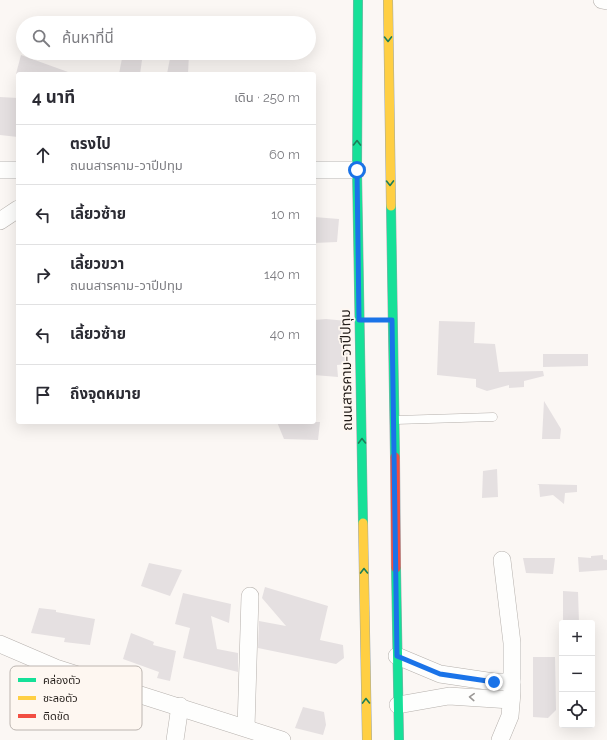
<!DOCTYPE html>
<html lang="th">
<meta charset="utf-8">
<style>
:root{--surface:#fff;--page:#f2f2f3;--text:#2b2b33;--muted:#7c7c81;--line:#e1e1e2}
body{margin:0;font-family:Raleway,"Noto Sans Thai",sans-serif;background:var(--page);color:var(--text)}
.controls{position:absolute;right:12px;bottom:12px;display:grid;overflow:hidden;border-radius:4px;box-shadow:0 4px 16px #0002}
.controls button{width:36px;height:36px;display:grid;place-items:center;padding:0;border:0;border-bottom:1px solid var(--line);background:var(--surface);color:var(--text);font:20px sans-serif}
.stop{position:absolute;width:12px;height:12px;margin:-9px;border:3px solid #1a73e8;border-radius:50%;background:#fff}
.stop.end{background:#1a73e8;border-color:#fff;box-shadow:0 1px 4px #0008}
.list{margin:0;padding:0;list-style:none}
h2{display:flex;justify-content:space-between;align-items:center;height:52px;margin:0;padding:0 16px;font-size:17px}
h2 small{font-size:13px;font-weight:400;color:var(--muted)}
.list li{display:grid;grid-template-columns:26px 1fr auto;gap:12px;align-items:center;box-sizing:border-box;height:60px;padding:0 16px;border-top:1px solid var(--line)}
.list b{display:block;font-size:15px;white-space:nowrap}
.list p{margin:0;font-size:13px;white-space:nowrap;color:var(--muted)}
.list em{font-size:13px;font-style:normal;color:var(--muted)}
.icon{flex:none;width:22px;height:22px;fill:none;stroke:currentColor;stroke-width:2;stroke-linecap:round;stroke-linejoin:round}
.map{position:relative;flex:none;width:607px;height:740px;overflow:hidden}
.search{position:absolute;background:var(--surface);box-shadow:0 4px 16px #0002;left:16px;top:16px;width:300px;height:44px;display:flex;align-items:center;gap:10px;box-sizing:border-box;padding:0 14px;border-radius:22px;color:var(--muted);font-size:15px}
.panel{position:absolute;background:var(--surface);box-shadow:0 4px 16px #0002;left:16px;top:72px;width:300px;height:352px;border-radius:4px}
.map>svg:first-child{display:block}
.building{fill:#e5e0e1}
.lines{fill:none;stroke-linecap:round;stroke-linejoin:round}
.lane-casing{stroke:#b5b0ac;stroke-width:9}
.street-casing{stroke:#b5b0ac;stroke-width:18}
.fast-casing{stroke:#9aa6a9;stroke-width:10}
.slow-casing{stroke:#9aa6a9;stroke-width:10}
.jam-casing{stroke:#9aa6a9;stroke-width:10}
.lane{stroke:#fefefd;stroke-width:8}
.street{stroke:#fefefd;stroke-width:17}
.fast{stroke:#16e098;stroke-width:9}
.slow{stroke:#ffcf43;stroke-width:9}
.jam{stroke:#f24e42;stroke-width:9}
.oneway{stroke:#1c7e58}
.oneway2{stroke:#9b9896}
.route{stroke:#1a73e8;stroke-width:5}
.labels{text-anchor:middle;stroke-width:3.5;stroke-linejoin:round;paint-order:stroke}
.street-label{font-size:14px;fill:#211b17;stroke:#fef7f1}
.key{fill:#fef7f1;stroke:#bcb5b0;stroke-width:1}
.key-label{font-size:11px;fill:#211b17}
</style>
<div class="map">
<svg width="607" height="740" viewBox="0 0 607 740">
<rect width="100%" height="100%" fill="#fbf7f4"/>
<g class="building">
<path d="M 123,53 L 143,53 L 140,74 L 119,74 Z"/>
<path d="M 171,53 L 189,53 L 188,74 L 167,74 Z"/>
<path d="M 21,55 L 68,72 L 68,74 L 16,74 Z"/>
<path d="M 0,97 L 18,98 L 18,137 L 0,135 Z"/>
<path d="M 314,217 L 339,219 L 337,242 L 314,243 Z"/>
<path d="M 326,319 L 347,321 L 348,364 L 337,365 L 338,377 L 314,375 L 314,320 Z"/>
<path d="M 439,321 L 475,322 L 474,343 L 495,344 L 499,372 L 543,371 L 544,376 L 524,381 L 524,387 L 509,388 L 509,385 L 487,391 L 476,387 L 476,379 L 437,375 Z"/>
<path d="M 543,354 L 588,354 L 588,366 L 543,367 Z"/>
<path d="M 544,401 L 561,429 L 560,439 L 542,439 Z"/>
<path d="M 277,422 L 320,422 L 318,440 L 284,439 Z"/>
<path d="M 497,469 L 498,497 L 482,498 L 483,471 Z"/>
<path d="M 537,484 L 577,485 L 577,492 L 565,493 L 564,504 L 553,495 L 540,497 L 539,485 Z"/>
<path d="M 603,555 L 603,559 L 607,560 L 607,570 L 579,572 L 578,557 L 591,558 L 591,556 Z"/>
<path d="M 523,558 L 555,558 L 553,574 L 526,573 Z"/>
<path d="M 149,563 L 182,570 L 170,596 L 141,586 Z"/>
<path d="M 265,587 L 328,606 L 320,640 L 343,645 L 344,658 L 336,664 L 258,648 L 259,621 L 286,626 L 262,598 Z"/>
<path d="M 563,591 L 578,592 L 579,623 L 563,623 Z"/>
<path d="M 183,593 L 231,604 L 229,623 L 211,616 L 217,649 L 238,653 L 238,672 L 183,658 L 190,628 L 175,624 Z"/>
<path d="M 39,608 L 56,610 L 56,612 L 95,619 L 90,645 L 64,642 L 65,638 L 31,633 Z"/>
<path d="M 131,633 L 154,642 L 153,645 L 176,651 L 170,681 L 157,678 L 159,672 L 123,659 Z"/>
<path d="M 533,657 L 555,657 L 556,710 L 548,718 L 533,717 Z"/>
<path d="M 303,707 L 324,712 L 326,725 L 323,735 L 295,728 Z"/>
</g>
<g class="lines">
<defs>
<path id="lane" d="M 396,420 L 493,417"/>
<g id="street">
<path d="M 602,0 L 607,1"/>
<path d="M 0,170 L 18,170"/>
<path d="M 314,170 L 357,170"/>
<path d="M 0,221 L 18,209"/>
<path d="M 0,644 L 56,668 L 282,740"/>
<path d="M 397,656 L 440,674 L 494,682 L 512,682"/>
<path d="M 398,705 L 449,696 L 511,700"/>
<path d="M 246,728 L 250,596"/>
<path d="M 175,740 L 180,706"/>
<path d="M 500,740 L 510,716 L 512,692 L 512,643 L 502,560"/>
</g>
<g id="fast">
<path d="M 358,0 L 357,170 L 363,523"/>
<path d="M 391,206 L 395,457"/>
<path d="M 396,568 L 399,740"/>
</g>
<g id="slow">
<path d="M 388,0 L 391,206"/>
<path d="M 363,523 L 367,740"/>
</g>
<path id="jam" d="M 395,457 L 396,568"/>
</defs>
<use href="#lane" class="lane-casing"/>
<use href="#street" class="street-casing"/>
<use href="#fast" class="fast-casing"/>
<use href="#slow" class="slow-casing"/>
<use href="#jam" class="jam-casing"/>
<use href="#lane" class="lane"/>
<use href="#street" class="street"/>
<use href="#fast" class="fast"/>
<use href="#slow" class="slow"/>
<use href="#jam" class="jam"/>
</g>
<defs><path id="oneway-chevron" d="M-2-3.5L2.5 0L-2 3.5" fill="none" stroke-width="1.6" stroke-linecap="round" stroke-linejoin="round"/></defs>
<g class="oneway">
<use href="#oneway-chevron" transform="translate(388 39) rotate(89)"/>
<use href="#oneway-chevron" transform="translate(357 143) rotate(-89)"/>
<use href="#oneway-chevron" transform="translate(390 183) rotate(89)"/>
<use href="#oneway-chevron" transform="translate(362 441) rotate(-91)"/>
<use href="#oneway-chevron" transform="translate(364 571) rotate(-91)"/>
<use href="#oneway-chevron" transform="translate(366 701) rotate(-91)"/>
</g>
<use class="oneway2" href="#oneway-chevron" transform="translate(472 697) rotate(-177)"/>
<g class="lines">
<path class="route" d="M 357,170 L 359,320 L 392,320 L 397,656 L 440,674 L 494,682"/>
</g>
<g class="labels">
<g class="street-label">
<text transform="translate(346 370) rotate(-91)" y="5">ถนนสารคาม-วาปีปทุม</text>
</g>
</g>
<rect x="10" y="666" width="132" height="64" rx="6" class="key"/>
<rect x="18" y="678" width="18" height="4" fill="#16e098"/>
<rect x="18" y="696" width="18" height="4" fill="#ffcf43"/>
<rect x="18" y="714" width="18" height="4" fill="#f24e42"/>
<g class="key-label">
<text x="43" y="684">คล่องตัว</text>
<text x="43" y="702">ชะลอตัว</text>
<text x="43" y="720">ติดขัด</text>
</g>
</svg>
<div class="controls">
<button>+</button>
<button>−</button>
<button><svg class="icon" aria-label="locate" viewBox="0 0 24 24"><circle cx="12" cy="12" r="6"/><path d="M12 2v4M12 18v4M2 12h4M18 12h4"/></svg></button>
</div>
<div class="stop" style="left:357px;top:170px"></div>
<div class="stop end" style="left:494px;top:682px"></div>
<div class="search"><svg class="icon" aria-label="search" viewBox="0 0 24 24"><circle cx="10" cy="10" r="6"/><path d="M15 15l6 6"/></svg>ค้นหาที่นี่</div>
<section class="panel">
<h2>4 นาที<small>เดิน · 250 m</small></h2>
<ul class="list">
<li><svg class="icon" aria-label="ahead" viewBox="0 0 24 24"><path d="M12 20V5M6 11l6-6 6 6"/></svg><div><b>ตรงไป</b><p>ถนนสารคาม-วาปีปทุม</p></div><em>60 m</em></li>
<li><svg class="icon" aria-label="left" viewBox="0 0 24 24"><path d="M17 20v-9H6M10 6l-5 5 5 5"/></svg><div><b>เลี้ยวซ้าย</b></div><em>10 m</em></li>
<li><svg class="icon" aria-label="right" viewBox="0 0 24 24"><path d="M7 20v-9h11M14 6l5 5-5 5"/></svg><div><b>เลี้ยวขวา</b><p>ถนนสารคาม-วาปีปทุม</p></div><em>140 m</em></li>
<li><svg class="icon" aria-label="left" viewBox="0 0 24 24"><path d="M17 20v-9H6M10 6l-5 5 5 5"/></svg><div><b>เลี้ยวซ้าย</b></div><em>40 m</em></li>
<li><svg class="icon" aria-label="arrive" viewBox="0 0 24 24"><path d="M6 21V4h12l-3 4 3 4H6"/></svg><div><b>ถึงจุดหมาย</b></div></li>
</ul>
</section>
</div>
